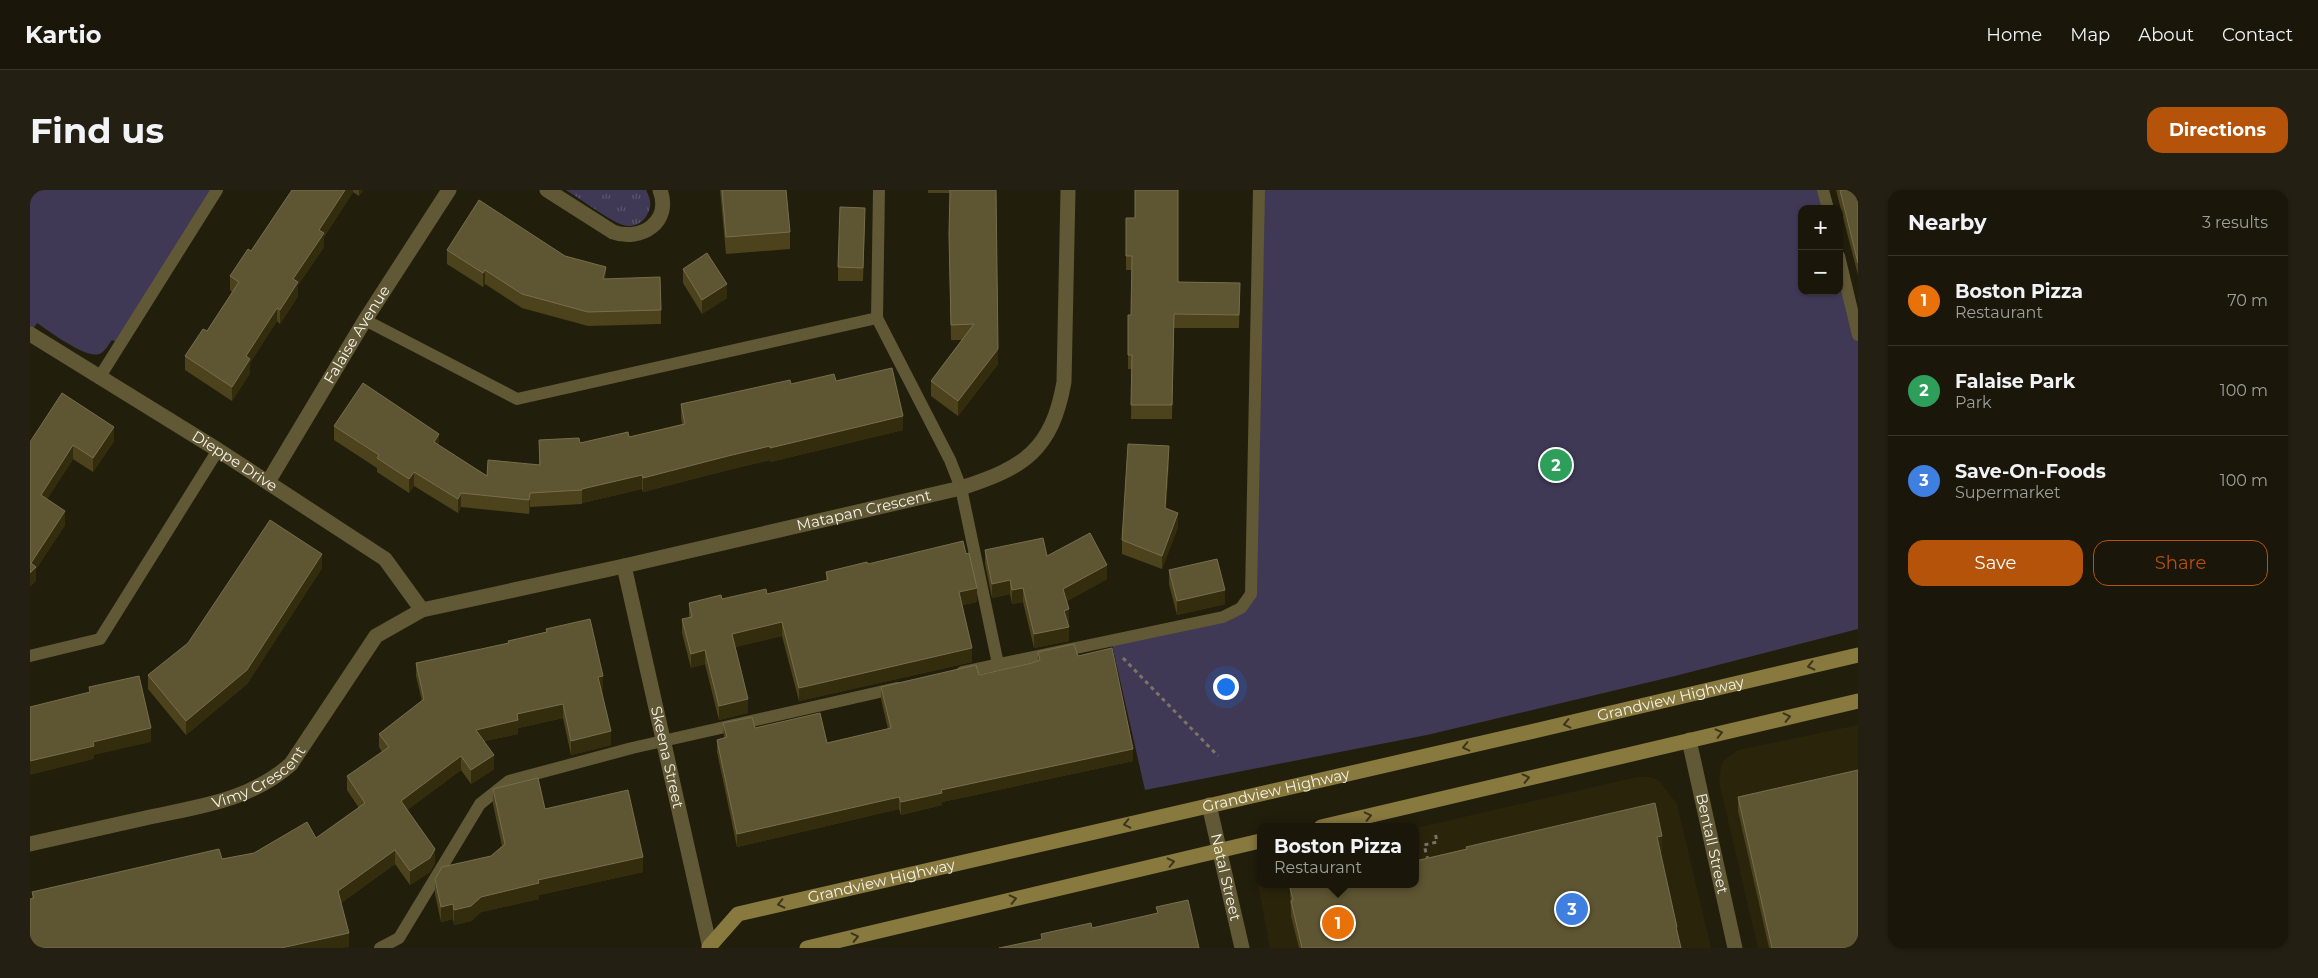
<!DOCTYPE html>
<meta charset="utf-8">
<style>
:root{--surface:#1a1609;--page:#231f12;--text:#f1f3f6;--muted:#9f9f9c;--line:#38352a;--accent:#b45309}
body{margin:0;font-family:Montserrat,sans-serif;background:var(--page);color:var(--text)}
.controls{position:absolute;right:15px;top:15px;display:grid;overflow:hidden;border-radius:10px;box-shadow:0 1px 4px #0004}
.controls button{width:45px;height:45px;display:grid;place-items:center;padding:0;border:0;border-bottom:1px solid var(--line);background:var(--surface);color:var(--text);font:25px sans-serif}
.you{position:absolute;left:1195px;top:496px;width:18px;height:18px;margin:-12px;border:4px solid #fff;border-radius:50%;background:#1a73e8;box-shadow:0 0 0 8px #1a73e833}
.badge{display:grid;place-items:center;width:32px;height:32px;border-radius:50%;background:var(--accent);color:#fff;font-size:16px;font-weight:700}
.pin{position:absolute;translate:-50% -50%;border:2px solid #fff;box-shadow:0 1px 5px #0006}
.popup{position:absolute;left:1227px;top:633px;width:162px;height:65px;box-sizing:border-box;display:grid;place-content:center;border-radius:10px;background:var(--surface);filter:drop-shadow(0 1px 4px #0005);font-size:16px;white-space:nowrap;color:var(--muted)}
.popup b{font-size:19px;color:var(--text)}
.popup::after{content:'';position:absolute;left:50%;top:100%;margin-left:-10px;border:10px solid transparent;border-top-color:var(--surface)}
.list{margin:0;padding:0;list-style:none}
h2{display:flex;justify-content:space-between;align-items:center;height:65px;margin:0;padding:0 20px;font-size:21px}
h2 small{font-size:16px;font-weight:400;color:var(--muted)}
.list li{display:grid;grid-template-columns:32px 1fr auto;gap:15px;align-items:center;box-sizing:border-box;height:90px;padding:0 20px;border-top:1px solid var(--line)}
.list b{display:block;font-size:19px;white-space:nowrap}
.list p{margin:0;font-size:16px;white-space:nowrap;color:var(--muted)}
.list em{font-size:16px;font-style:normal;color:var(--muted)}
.actions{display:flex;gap:10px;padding:15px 20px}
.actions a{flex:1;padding:11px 0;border:1px solid var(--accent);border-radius:15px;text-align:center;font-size:18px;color:var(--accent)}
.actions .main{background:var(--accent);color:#fff}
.map{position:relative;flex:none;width:1828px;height:758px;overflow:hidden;border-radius:15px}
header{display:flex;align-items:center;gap:30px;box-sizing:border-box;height:70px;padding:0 25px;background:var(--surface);border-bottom:1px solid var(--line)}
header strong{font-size:24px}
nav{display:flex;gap:28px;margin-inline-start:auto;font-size:18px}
.intro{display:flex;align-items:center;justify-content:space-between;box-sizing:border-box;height:120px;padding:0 30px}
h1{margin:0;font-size:35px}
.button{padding:12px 22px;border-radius:15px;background:var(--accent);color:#fff;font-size:18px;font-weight:700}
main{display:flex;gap:30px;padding:0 30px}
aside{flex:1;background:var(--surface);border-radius:15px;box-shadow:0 1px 4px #0004}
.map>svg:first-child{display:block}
.built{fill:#2a240b}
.grass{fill:url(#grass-tufts)}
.park{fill:#3f3956}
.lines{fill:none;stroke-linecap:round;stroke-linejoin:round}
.path{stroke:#797566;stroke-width:3;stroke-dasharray:4 4;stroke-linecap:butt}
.lane{stroke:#615835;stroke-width:12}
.street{stroke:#615835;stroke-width:15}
.secondary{stroke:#88793f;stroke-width:15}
.wall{fill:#4c431c}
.shaded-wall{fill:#332c0d}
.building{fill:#5e5632;stroke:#766e4e}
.oneway{stroke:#3c351b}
.labels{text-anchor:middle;stroke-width:5;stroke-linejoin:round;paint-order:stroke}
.street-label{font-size:15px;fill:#f5f2e7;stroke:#090803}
</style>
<header>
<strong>Kartio</strong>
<nav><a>Home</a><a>Map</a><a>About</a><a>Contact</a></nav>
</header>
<div class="intro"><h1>Find us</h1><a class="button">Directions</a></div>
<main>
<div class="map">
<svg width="1828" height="758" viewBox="0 0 1828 758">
<defs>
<pattern id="grass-tufts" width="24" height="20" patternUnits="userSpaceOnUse" patternTransform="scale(1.25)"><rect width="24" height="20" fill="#3f3956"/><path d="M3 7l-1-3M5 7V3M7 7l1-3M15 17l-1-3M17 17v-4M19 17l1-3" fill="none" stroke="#5b566e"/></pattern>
</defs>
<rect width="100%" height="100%" fill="#221e0c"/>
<g class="built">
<path d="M 1828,535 L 1828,758 L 1728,758 L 1689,592 L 1691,576 L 1694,570 L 1708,560 Z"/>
<path d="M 1607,587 L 1620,587 L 1629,591 L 1647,614 L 1681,758 L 1240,758 L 1229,700 L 1228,687 L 1230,684 L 1230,694 L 1386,694 L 1386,638 Z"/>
</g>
<path class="grass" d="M 536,0 L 616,0 C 621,10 622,16 617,25 C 612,34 603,38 593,35 C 580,31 549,8 536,0 Z"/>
<g class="park">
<path d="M 0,0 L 187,0 L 91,154 L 82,150 C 78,155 75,162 69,164 C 56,169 19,141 7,133 L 0,144 Z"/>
<path d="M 1229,0 L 1793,0 L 1798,19 L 1772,19 L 1772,101 L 1809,101 L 1809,66 L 1828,145 L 1828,439 L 1645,486 L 1397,545 L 1115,600 L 1081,450 L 1193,427 L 1221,404 Z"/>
</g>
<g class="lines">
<g class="path">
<path d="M 1093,468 L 1188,566"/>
<path d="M 1398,670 L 1394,655 L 1407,652 L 1405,642"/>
</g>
<g class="lane">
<path d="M 849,0 L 847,128 L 920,270 L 931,298 L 968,474"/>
<path d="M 1793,0 L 1798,19"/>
<path d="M 1809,66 L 1828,145"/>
<path d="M 335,130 L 487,209 L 847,128"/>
<path d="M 69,188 L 187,0"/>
<path d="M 0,466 L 70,449 L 188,260"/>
<path d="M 932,482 L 1193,427 L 1211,418 L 1221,404 L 1229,0"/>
<path d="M 350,758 L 369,748 L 450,614 L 479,591 L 602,558 L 867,498"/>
</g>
<g class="street">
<path d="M 517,0 L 583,42 C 611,52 642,32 630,0"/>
<path id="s1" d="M 0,144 L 188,260 L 355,369 L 392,420"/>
<path id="s2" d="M 238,292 L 335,130 L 419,0"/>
<path id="s3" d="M 594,376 L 680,758"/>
<path id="s4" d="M 1659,550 L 1705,758"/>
<path id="s5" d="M 1179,615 L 1212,758"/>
<path id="s6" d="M 0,654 C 40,645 80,636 120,627 C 172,616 220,610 261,574 L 346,446 L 392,420 L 594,376 L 931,298 C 994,278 1022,260 1034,192 L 1038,0"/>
</g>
<g class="secondary">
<path d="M 1291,637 L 1828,511"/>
<path id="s7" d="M 679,757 L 708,724 L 1500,542 L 1828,465"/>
<path d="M 777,758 L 1230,651"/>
</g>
</g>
<g class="wall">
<path d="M 262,0 L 333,0 L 329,6 L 323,2 L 294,47 L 294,57 L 268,95 L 268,106 L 250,134 L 247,131 L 220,173 L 220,183 L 202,211 L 155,180 L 155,166 L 177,141 L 202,102 L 200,100 L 200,86 L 221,61 Z"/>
<path d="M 690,0 L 756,0 L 760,42 L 760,59 L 696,64 Z"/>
<path d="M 898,0 L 966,0 L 968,174 L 928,226 L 901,206 L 901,191 L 932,150 L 921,150 L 919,60 L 920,3 L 898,3 Z"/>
<path d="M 1806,0 L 1828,0 L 1828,85 Z"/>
<path d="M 1105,28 L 1148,92 L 1210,93 L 1209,138 L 1144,138 L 1142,229 L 1101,229 L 1102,179 L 1098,179 L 1098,165 L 1101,125 L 1102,80 L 1096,80 L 1096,66 Z"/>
<path d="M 835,31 L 833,91 L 808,91 L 808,77 Z"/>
<path d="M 417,60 L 535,66 L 576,89 L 631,120 L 631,134 L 558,136 L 492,118 L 455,94 L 453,97 L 417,74 Z"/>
<path d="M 653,79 L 697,108 L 672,124 L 653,93 Z"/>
<path d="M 806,191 L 873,240 L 740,272 L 740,270 L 698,280 L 613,302 L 612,299 L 552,313 L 552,314 L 500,317 L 499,324 L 431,317 L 428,323 L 384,296 L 379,303 L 347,282 L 347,278 L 304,250 L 304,236 L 409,256 L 457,286 L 509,275 L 509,250 L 550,253 L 599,247 L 652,234 L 651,228 L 651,214 L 761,194 Z"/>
<path d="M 84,251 L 63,282 L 43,269 L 17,309 L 35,335 L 6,379 L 6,391 L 0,252 Z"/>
<path d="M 1139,270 L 1136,318 L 1148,337 L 1132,379 L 1092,364 L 1092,350 Z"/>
<path d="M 955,360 L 1017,366 L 1077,389 L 1037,411 L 1039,433 L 1038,433 L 1039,451 L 1004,458 L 993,412 L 982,414 L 980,404 L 962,408 L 955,374 Z"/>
<path d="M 838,374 L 947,412 L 932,415 L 942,472 L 769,511 L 752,446 L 705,457 L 718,523 L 689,530 L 675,474 L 661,478 L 652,443 L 652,429 L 659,428 L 659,413 L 737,404 L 796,390 L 796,382 Z"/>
<path d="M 292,378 L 217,494 L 156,545 L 118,499 L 118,485 Z"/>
<path d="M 1139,380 L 1195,414 L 1147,425 L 1139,394 Z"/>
<path d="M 516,439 L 573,500 L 572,500 L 581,555 L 541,565 L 533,528 L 488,538 L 488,544 L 454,551 L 464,579 L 441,594 L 431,580 L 377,620 L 405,673 L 400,682 L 380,695 L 365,674 L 311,713 L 319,757 L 2,708 L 2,702 L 192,669 L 224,663 L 286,648 L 329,618 L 317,600 L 317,586 L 352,562 L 349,557 L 349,544 L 392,511 L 386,486 L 386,473 L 478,453 L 478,451 L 516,442 Z"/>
<path d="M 1008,462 L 1048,466 L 1103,571 L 912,612 L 912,615 L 871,625 L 869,619 L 707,657 L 687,562 L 687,550 L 694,548 L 693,533 L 725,538 L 797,553 L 858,539 L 851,509 L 851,497 L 949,485 L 1008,471 Z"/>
<path d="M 463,599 L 515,619 L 613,682 L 509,705 L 509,709 L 451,722 L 441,731 L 424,735 L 423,729 L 411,732 L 405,704 L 405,689 L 461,666 L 472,656 L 463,614 Z"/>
<path d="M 1708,607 L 1828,758 L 1739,758 L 1708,621 Z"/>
<path d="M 1436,657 L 1632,661 L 1630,662 L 1651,758 L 1269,758 L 1261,726 L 1260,698 L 1436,659 Z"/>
</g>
<g class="shaded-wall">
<path d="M 315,0 L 323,0 L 323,2 L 294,47 L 294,57 L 268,95 L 268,106 L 250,134 L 250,120 L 263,89 L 289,40 Z"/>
<path d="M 329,0 L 333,0 L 329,6 Z"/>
<path d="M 576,77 L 576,91 L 573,89 Z"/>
<path d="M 455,80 L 455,94 L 453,97 L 453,83 Z"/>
<path d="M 697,94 L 697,108 L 672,124 L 672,110 Z"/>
<path d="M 247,118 L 247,131 L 220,173 L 220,183 L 202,211 L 202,197 L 216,166 Z"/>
<path d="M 968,159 L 968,174 L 928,226 L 928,211 Z"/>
<path d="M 873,226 L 873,240 L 740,272 L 740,258 Z"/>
<path d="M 84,237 L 84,251 L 63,282 L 63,268 Z"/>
<path d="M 409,244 L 409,258 L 404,252 Z"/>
<path d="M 43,255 L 43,269 L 11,319 L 11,305 Z"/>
<path d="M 740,256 L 740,270 L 698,280 L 613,302 L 613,288 L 698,266 Z"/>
<path d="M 1139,256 L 1139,270 L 1135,332 L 1135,318 Z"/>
<path d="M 384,282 L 384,296 L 379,303 L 379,289 Z"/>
<path d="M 612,285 L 612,299 L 552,313 L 552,299 Z"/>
<path d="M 431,303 L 431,317 L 428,323 L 428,309 Z"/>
<path d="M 500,303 L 500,317 L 499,324 L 499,310 Z"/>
<path d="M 35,321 L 35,335 L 6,379 L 6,391 L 0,397 L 0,383 L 1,373 Z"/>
<path d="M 1148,323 L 1148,337 L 1132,379 L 1132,366 Z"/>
<path d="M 292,364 L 292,378 L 217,494 L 156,545 L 156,531 Z"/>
<path d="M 1077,375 L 1077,389 L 1033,413 L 1033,399 Z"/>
<path d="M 980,390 L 980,404 L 962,408 L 962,394 Z"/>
<path d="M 947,398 L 947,412 L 929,416 L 929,402 Z"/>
<path d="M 993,398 L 993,412 L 982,414 L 982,400 Z"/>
<path d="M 1195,400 L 1195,414 L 1147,425 L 1147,411 Z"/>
<path d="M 1039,419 L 1039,433 L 1034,434 L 1034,421 Z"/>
<path d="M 752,432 L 752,446 L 702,458 L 702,444 Z"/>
<path d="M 1039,437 L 1039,451 L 1004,458 L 1004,444 Z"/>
<path d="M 942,458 L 942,472 L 769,511 L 769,498 Z"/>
<path d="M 675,460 L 675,474 L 661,478 L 661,464 Z"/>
<path d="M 573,486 L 573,500 L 568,501 L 568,487 Z"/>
<path d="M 718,509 L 718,523 L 689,530 L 689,516 Z"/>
<path d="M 533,514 L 533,528 L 488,538 L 488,544 L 446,553 L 446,540 L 487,524 Z"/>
<path d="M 121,538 L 121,552 L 64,565 L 64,569 L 0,585 L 0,571 L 63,552 Z"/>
<path d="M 581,541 L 581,555 L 541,565 L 541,551 Z"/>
<path d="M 1103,559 L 1103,571 L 912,612 L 912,615 L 871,625 L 871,612 L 911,600 Z"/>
<path d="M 464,565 L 464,579 L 441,594 L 441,580 Z"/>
<path d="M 431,566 L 431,580 L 371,625 L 371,611 Z"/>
<path d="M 869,607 L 869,619 L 707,657 L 707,644 Z"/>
<path d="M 1632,646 L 1632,661 L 1627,662 L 1627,647 Z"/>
<path d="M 405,659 L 405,673 L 400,682 L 380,695 L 380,681 Z"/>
<path d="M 365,660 L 365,674 L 308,715 L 308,701 Z"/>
<path d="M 613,667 L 613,682 L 509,705 L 509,709 L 451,722 L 441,731 L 424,735 L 424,720 L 451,707 L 508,690 Z"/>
<path d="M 423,714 L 423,729 L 411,732 L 411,717 Z"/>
<path d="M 319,743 L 319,757 L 314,758 L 251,758 Z"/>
</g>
<g class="building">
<path d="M 262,0 L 315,0 L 289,40 L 294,43 L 263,89 L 268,92 L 250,120 L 247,118 L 216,166 L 220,169 L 202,197 L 155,166 L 173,139 L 177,141 L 209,92 L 200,86 L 218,59 L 221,61 Z"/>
<path d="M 692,0 L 756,0 L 760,42 L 696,47 Z"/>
<path d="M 920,0 L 966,0 L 968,159 L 928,211 L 901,191 L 944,134 L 921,135 L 919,44 Z"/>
<path d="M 1105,0 L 1148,0 L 1148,92 L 1210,93 L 1209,125 L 1144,124 L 1142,215 L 1101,215 L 1102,165 L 1098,165 L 1098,125 L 1101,125 L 1102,66 L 1096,66 L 1096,28 L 1105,28 Z"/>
<path d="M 1810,0 L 1828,0 L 1828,73 Z"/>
<path d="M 449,10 L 535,66 L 576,77 L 573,89 L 630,87 L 631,120 L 558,122 L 492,104 L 455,80 L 453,83 L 417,60 Z"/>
<path d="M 810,17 L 835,18 L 833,78 L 808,77 Z"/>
<path d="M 677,63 L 697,94 L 672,110 L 653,79 Z"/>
<path d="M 862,178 L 873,226 L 740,258 L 740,256 L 698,266 L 613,288 L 612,285 L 552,299 L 552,300 L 500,303 L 499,310 L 431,303 L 428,309 L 384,282 L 379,289 L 347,268 L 349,265 L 304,236 L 333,193 L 409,244 L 404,252 L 457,286 L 458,270 L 510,275 L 509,250 L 549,248 L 550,253 L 598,242 L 599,247 L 655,234 L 651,214 L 760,190 L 761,194 L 804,184 L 806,191 Z"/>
<path d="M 32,203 L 84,237 L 63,268 L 43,255 L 11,305 L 35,321 L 1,373 L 6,377 L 0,383 L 0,252 Z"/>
<path d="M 1098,254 L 1139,256 L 1135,318 L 1148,323 L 1132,366 L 1092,350 Z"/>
<path d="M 240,330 L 292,364 L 217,480 L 156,531 L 118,485 L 158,453 Z"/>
<path d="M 1060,343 L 1077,375 L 1033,399 L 1039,419 L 1034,421 L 1039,437 L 1004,444 L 993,398 L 982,400 L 980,390 L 962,394 L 955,360 L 1013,348 L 1017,366 Z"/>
<path d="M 933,351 L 936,364 L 939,363 L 947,398 L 929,402 L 942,458 L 769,498 L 752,432 L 702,444 L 718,509 L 689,516 L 675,460 L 661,464 L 652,429 L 662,427 L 659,413 L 691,405 L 692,409 L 736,399 L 737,404 L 798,390 L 796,382 L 837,372 L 838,374 Z"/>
<path d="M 1187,369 L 1195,400 L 1147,411 L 1139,380 Z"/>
<path d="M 560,429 L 573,486 L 568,487 L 581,541 L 541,551 L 533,514 L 487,524 L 488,530 L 446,540 L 464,565 L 441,580 L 431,566 L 371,611 L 405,659 L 400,668 L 380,681 L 365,660 L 308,701 L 319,743 L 251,758 L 0,758 L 0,709 L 4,708 L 2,702 L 189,659 L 192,669 L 224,663 L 277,632 L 286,648 L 335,613 L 317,586 L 359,557 L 349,544 L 394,509 L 386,473 L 479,453 L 478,451 L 517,442 L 516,439 Z"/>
<path d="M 1044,454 L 1048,466 L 1082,458 L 1103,559 L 911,600 L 912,603 L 871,612 L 869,607 L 707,644 L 687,550 L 697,547 L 693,533 L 722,527 L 725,538 L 790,523 L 797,553 L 861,538 L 851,497 L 946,475 L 949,485 L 1002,473 L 1010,470 L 1008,462 Z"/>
<path d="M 109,486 L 121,538 L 63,552 L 64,556 L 0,571 L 0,517 L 60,502 L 59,497 Z"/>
<path d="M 1828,580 L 1828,758 L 1742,758 L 1708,607 Z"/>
<path d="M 508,588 L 515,619 L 598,600 L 613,667 L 508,690 L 509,693 L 451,707 L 441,716 L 424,720 L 423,714 L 411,717 L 405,689 L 412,677 L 461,666 L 475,654 L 463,599 Z"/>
<path d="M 1625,613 L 1632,646 L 1627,647 L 1647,737 L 1646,737 L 1651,758 L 1272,758 L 1261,711 L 1263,710 L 1260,698 L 1279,694 L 1386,694 L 1386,671 L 1437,659 L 1436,657 Z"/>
<path d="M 1158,710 L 1169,758 L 969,758 L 1012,749 L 1011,744 L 1061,733 L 1062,738 L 1128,723 L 1126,717 Z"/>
</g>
<defs><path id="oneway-chevron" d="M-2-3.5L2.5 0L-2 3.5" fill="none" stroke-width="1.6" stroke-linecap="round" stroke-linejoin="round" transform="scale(1.25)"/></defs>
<g class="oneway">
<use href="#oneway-chevron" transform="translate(1781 476) rotate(167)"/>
<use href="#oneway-chevron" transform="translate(1757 527) rotate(-13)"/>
<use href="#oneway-chevron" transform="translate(1537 534) rotate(167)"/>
<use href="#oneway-chevron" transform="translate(1689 543) rotate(-13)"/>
<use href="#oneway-chevron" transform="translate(1436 557) rotate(167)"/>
<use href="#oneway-chevron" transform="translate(1496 588) rotate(-13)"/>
<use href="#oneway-chevron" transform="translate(1338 626) rotate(-13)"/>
<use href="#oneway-chevron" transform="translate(1097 634) rotate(167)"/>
<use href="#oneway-chevron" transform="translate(1141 672) rotate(-13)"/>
<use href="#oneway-chevron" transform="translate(983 709) rotate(-13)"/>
<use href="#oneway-chevron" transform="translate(751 714) rotate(167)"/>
<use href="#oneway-chevron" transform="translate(825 747) rotate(-13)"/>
</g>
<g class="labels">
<g class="street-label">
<text dy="5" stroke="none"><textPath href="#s2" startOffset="172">Falaise Avenue</textPath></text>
<text dy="5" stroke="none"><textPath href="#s1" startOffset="241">Dieppe Drive</textPath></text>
<text dy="5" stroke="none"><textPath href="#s6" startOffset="935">Matapan Crescent</textPath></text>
<text dy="5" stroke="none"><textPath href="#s7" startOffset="1001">Grandview Highway</textPath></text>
<text dy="5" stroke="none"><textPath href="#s3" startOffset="196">Skeena Street</textPath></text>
<text dy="5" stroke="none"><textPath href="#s6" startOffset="241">Vimy Crescent</textPath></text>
<text dy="5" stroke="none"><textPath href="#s7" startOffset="596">Grandview Highway</textPath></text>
<text dy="5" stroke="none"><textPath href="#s4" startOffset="106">Bentall Street</textPath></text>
<text dy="5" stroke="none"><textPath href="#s5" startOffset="74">Natal Street</textPath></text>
<text dy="5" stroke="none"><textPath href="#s7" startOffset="191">Grandview Highway</textPath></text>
</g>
</g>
</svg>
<div class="controls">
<button>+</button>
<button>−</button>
</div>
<div class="you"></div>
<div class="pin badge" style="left:1308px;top:733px;background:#e8710a">1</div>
<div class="popup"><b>Boston Pizza</b>Restaurant</div>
<div class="pin badge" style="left:1526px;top:275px;background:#2e9e5b">2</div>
<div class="pin badge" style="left:1542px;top:719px;background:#3f7fe0">3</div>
</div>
<aside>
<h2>Nearby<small>3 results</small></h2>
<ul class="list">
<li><span class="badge" style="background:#e8710a">1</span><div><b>Boston Pizza</b><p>Restaurant</p></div><em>70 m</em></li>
<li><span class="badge" style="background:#2e9e5b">2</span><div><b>Falaise Park</b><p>Park</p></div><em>100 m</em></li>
<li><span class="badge" style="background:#3f7fe0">3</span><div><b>Save-On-Foods</b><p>Supermarket</p></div><em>100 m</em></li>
</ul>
<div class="actions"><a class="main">Save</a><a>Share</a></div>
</aside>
</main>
